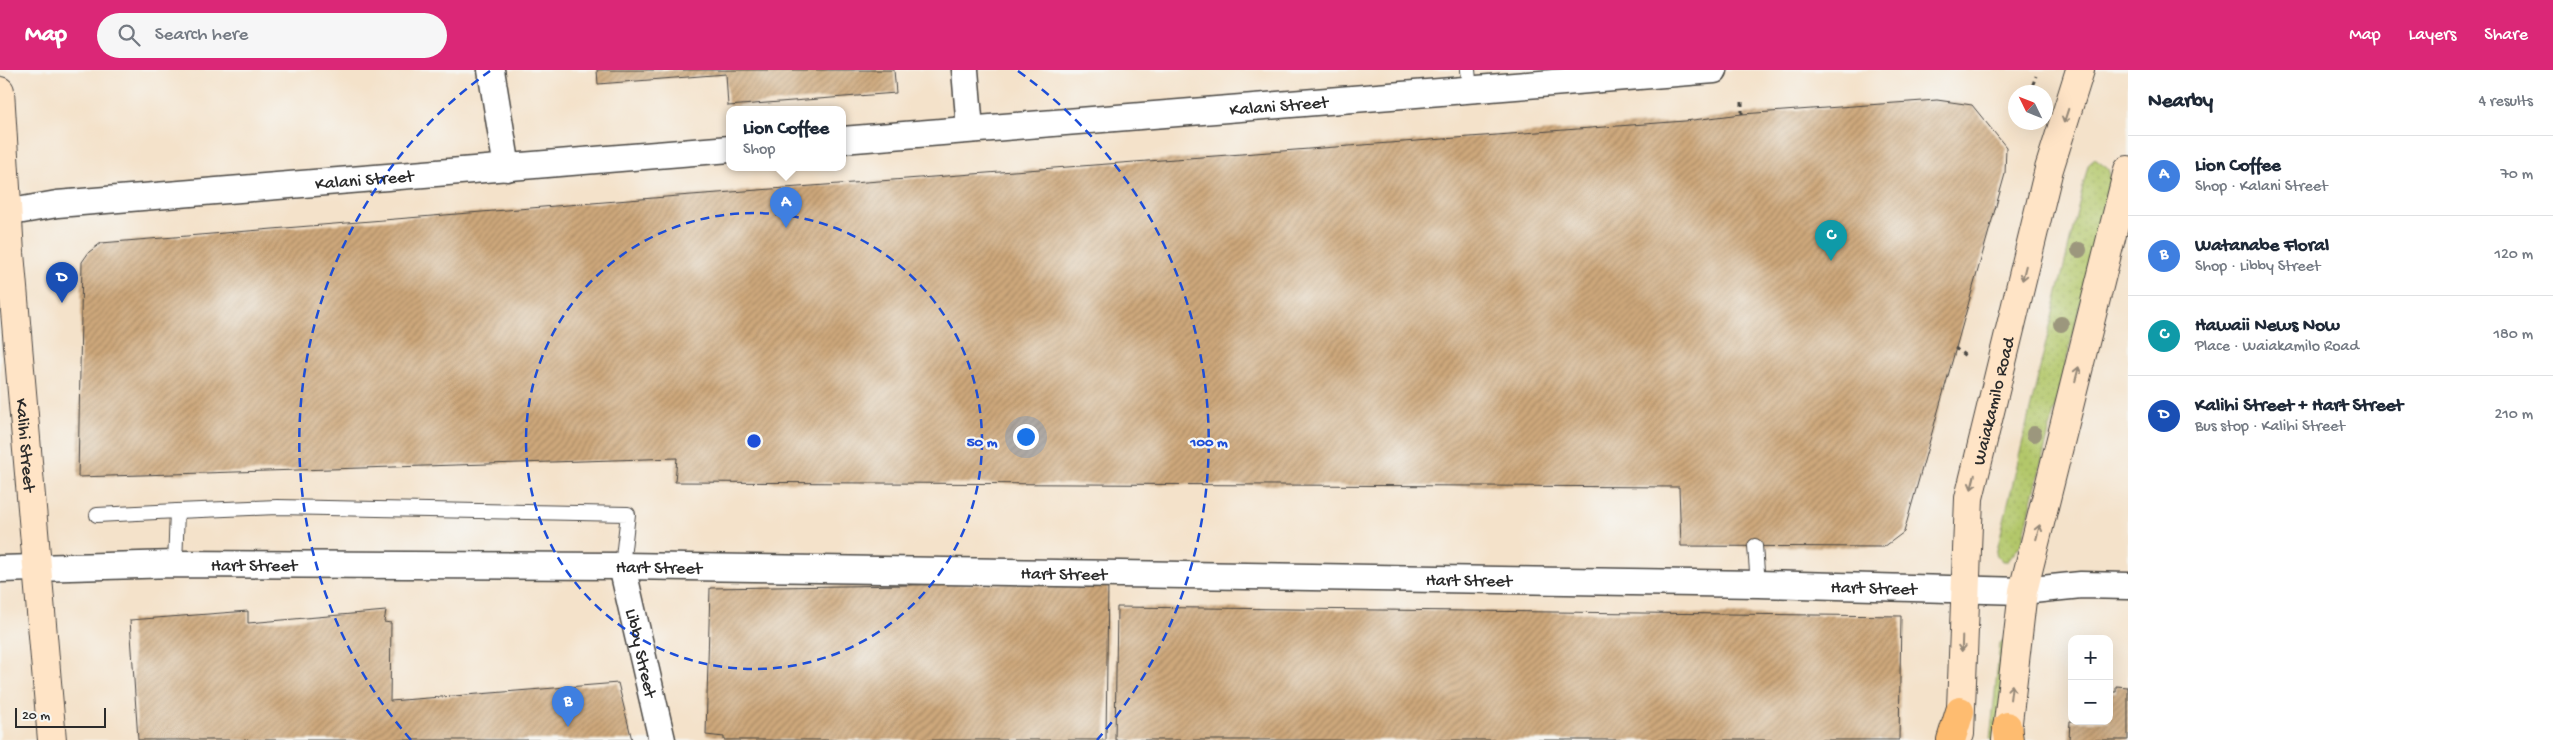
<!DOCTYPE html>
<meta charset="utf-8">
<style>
:root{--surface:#fff;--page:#f6f6f7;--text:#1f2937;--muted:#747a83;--line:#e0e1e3;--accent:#db2777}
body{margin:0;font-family:"Gochi Hand",sans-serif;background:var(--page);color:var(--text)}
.controls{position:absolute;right:15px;bottom:15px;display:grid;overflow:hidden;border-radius:10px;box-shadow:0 5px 20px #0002}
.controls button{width:45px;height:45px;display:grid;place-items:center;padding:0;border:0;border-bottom:1px solid var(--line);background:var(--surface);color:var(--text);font:25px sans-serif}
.compass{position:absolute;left:2008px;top:15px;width:45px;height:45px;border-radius:50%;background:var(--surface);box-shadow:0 5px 20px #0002;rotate:313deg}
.scale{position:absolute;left:15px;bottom:12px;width:91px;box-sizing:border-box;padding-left:5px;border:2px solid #2b2b2b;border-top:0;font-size:14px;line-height:18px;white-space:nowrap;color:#2b2b2b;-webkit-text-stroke:4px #f6f6f2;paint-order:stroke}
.you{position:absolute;left:1025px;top:366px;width:18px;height:18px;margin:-12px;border:4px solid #fff;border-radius:50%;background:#1a73e8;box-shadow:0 0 0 8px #1a73e833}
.badge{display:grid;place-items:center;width:32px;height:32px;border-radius:50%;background:var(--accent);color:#fff;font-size:16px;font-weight:700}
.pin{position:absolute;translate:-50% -41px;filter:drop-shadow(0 1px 2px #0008)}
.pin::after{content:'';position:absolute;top:26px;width:18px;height:15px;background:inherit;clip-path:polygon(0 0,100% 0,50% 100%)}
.popup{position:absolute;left:726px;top:36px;width:120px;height:65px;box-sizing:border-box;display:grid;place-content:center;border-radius:10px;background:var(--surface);filter:drop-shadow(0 1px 4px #0005);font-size:16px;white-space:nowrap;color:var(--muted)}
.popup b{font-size:19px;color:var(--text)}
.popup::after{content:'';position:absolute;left:50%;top:100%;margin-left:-10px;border:10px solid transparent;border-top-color:var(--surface)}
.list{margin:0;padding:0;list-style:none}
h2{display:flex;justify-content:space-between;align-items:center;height:65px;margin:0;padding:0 20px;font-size:21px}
h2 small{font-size:16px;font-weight:400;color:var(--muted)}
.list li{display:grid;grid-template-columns:32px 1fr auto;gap:15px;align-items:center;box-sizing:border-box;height:80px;padding:0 20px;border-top:1px solid var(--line)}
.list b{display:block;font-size:19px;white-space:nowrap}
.list p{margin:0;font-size:16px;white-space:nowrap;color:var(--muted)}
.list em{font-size:16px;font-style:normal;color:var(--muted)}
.icon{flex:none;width:28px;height:28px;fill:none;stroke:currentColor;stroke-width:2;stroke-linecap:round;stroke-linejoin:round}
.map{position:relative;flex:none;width:2128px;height:670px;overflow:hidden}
header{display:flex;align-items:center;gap:30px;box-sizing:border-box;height:70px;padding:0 25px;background:var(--accent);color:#fff}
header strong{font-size:24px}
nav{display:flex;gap:28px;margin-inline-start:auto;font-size:18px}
.search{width:350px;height:45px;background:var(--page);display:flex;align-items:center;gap:12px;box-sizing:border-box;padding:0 18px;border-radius:28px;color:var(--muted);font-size:19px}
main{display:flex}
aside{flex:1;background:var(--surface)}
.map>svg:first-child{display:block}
.grass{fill:url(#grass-dots);stroke:#6f794b}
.building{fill:url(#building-hatch)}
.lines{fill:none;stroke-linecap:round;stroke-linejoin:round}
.lane-casing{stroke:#494643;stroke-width:16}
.street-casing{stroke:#494643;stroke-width:29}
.secondary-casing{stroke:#494643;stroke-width:30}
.primary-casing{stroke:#494643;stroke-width:30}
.path{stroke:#494643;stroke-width:3;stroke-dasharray:4 4;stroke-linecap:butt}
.lane{stroke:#fff;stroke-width:14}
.street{stroke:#fff;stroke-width:26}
.secondary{stroke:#ffe4c6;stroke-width:28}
.primary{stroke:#febc70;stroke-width:28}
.tree{fill:#9c977d}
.oneway{stroke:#958878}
.ring{fill:none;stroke:#1d4ed8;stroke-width:2.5;stroke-dasharray:9 6}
.labels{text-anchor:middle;stroke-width:4.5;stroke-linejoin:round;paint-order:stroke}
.street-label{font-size:18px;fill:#2b2b2b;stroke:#f6f6f2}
.centre{fill:#1d4ed8;stroke:#f6f6f2;stroke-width:2.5}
.ring-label{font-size:15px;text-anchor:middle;font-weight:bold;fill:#1d4ed8;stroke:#f6f6f2;stroke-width:4.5;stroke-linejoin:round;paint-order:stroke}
</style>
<header>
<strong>Map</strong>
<div class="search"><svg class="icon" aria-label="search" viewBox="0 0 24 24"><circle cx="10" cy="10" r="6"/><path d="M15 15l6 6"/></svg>Search here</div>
<nav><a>Map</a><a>Layers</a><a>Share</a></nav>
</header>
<main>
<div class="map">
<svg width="2128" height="670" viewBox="0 0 2128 670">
<defs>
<pattern id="grass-dots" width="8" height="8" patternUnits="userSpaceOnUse" patternTransform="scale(1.25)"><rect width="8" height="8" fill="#b3c76b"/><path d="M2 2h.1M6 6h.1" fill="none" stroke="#9aab5d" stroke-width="1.8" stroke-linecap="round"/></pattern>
<pattern id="building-hatch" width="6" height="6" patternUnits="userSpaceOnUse" patternTransform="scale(1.25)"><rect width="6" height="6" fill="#cea87b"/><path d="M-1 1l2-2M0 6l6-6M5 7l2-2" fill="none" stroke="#a78965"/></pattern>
</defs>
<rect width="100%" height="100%" fill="#f6f6f2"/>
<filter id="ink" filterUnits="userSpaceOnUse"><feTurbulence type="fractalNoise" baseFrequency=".02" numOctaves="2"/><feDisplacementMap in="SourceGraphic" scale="10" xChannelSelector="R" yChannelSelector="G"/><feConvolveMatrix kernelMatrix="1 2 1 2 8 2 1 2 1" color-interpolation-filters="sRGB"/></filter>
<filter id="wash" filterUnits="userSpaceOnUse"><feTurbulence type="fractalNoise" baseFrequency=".0096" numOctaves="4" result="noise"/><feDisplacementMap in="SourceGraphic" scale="20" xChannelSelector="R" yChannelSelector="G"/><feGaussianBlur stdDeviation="1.12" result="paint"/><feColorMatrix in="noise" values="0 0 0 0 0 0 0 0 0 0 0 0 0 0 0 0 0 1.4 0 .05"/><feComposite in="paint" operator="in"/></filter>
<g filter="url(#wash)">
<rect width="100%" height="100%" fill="#f4e2ca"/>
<g class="grass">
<path d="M 2095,89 L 2108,99 L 2111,108 L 2022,473 L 2008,491 L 2002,491 L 1996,484 L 2088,95 Z"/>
<path d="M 2003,571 L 2008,571 L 2003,670 L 1990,670 L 2000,574 Z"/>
</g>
<g id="blocks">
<g class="building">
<path d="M 597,0 L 894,0 L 896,23 L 728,36 L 726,4 L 598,14 Z"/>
<path d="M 1937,30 L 1972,35 L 2006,77 L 2005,104 L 1904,462 L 1884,477 L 1681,476 L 1679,417 L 675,412 L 677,388 L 78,407 L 82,192 L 89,182 L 101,173 L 678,126 L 1685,51 L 1742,44 Z"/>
<path d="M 1108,512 L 1106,670 L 724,670 L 724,667 L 706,665 L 710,518 Z"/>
<path d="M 1117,537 L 1901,546 L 1899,670 L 1115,670 Z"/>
<path d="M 248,541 L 248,553 L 386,541 L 384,552 L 391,553 L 390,631 L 618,613 L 632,670 L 138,670 L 130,550 Z"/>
<path d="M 2116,616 L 2128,617 L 2128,670 L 2069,670 L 2070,651 L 2109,651 L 2109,622 L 2116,622 Z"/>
</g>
</g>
</g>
<g filter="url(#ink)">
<use href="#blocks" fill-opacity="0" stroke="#494643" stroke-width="1"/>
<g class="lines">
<defs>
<g id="lane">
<path d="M 1468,0 L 1470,20"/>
<path d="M 177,441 L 277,437 L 628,444 L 622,496"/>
<path d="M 97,445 L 177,441 L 175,494"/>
<path d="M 1755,476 L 1758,514"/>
</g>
<g id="street">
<path d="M 491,0 L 507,98"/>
<path d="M 965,0 L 970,59"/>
<path id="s1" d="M 842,70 L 1714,0"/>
<path id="s2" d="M 0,144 L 57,134 L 730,79"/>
<path id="s3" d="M 622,496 L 662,670"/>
<path id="s4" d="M 0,499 L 175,494 L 622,496 L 1758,514 L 2023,521 L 2081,515 L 2128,516"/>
</g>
<g id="secondary">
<path id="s5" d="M 0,21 L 10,183 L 52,670"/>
<path id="s6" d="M 1960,664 L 1969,428 L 2049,99 L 2080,0"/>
<path d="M 2006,670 L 2023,521 L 2128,100"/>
</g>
<g id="primary">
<path d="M 2007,656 L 2009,670"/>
<path d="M 1951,670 L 1960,641"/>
</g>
</defs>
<use href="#lane" class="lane-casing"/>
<use href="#street" class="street-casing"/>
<use href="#secondary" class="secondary-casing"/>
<use href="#primary" class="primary-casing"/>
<g class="path">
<path d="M 2032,16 L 2042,22"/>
<path d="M 2030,22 L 2036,6"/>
<path d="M 1742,44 L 1742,30"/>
<path d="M 1955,278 L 1967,287"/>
</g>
<use href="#lane" class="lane"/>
<use href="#street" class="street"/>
<use href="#secondary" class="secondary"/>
<use href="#primary" class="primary"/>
</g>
<g class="tree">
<circle cx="2079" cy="180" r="8"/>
<circle cx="2061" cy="254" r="8"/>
<circle cx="2034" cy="364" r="8"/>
</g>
<defs><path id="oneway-shaft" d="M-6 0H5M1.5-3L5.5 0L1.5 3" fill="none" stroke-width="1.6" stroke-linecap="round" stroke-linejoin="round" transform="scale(1.25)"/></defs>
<g class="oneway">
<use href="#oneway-shaft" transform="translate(2066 46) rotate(108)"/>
<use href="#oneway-shaft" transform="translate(2024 203) rotate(104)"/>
<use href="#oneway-shaft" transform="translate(2077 304) rotate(-76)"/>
<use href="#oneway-shaft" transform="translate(1973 412) rotate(104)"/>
<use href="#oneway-shaft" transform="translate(2038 462) rotate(-76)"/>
<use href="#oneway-shaft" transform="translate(1962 574) rotate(92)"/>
<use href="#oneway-shaft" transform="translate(2011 622) rotate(-83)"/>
</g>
</g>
<g class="ring">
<circle cx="754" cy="371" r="228"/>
<path d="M411 670A455 455 0 0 1 490 1M1018 1A455 455 0 0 1 1097 670"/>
</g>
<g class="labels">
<g class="street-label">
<text dy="6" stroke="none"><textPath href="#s1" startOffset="438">Kalani Street</textPath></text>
<text dy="6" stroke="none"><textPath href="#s2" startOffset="366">Kalani Street</textPath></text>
<text dy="6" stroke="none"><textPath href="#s6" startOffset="336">Waiakamilo Road</textPath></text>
<text dy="6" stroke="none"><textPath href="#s5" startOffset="355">Kalihi Street</textPath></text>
<text dy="6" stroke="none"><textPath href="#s4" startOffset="254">Hart Street</textPath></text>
<text dy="6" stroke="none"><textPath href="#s4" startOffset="659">Hart Street</textPath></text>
<text dy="6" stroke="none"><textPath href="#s4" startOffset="1064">Hart Street</textPath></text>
<text dy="6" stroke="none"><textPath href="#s4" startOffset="1469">Hart Street</textPath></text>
<text dy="6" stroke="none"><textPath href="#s4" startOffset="1874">Hart Street</textPath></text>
<text dy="6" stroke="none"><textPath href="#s3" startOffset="89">Libby Street</textPath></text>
</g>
</g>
<circle cx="754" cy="371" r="8" class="centre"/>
<g class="ring-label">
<text x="982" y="376">50 m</text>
<text x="1209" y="376">100 m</text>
</g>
</svg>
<div class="controls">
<button>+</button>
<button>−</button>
</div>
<svg class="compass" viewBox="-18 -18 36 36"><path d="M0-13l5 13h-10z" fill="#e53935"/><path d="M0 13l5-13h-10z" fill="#747a83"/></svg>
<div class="scale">20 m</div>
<div class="you"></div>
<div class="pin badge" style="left:786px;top:158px;background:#3f7fe0">A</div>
<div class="popup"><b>Lion Coffee</b>Shop</div>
<div class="pin badge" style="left:568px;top:657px;background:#3f7fe0">B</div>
<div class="pin badge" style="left:1831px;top:191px;background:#0f9aa8">C</div>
<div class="pin badge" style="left:62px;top:233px;background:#1a4fb4">D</div>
</div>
<aside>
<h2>Nearby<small>4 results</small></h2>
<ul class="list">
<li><span class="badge" style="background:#3f7fe0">A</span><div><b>Lion Coffee</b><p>Shop · Kalani Street</p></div><em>70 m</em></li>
<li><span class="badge" style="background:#3f7fe0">B</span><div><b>Watanabe Floral</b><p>Shop · Libby Street</p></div><em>120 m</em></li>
<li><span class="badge" style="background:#0f9aa8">C</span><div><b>Hawaii News Now</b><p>Place · Waiakamilo Road</p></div><em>180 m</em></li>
<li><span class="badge" style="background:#1a4fb4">D</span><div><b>Kalihi Street + Hart Street</b><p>Bus stop · Kalihi Street</p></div><em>210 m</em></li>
</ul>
</aside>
</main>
